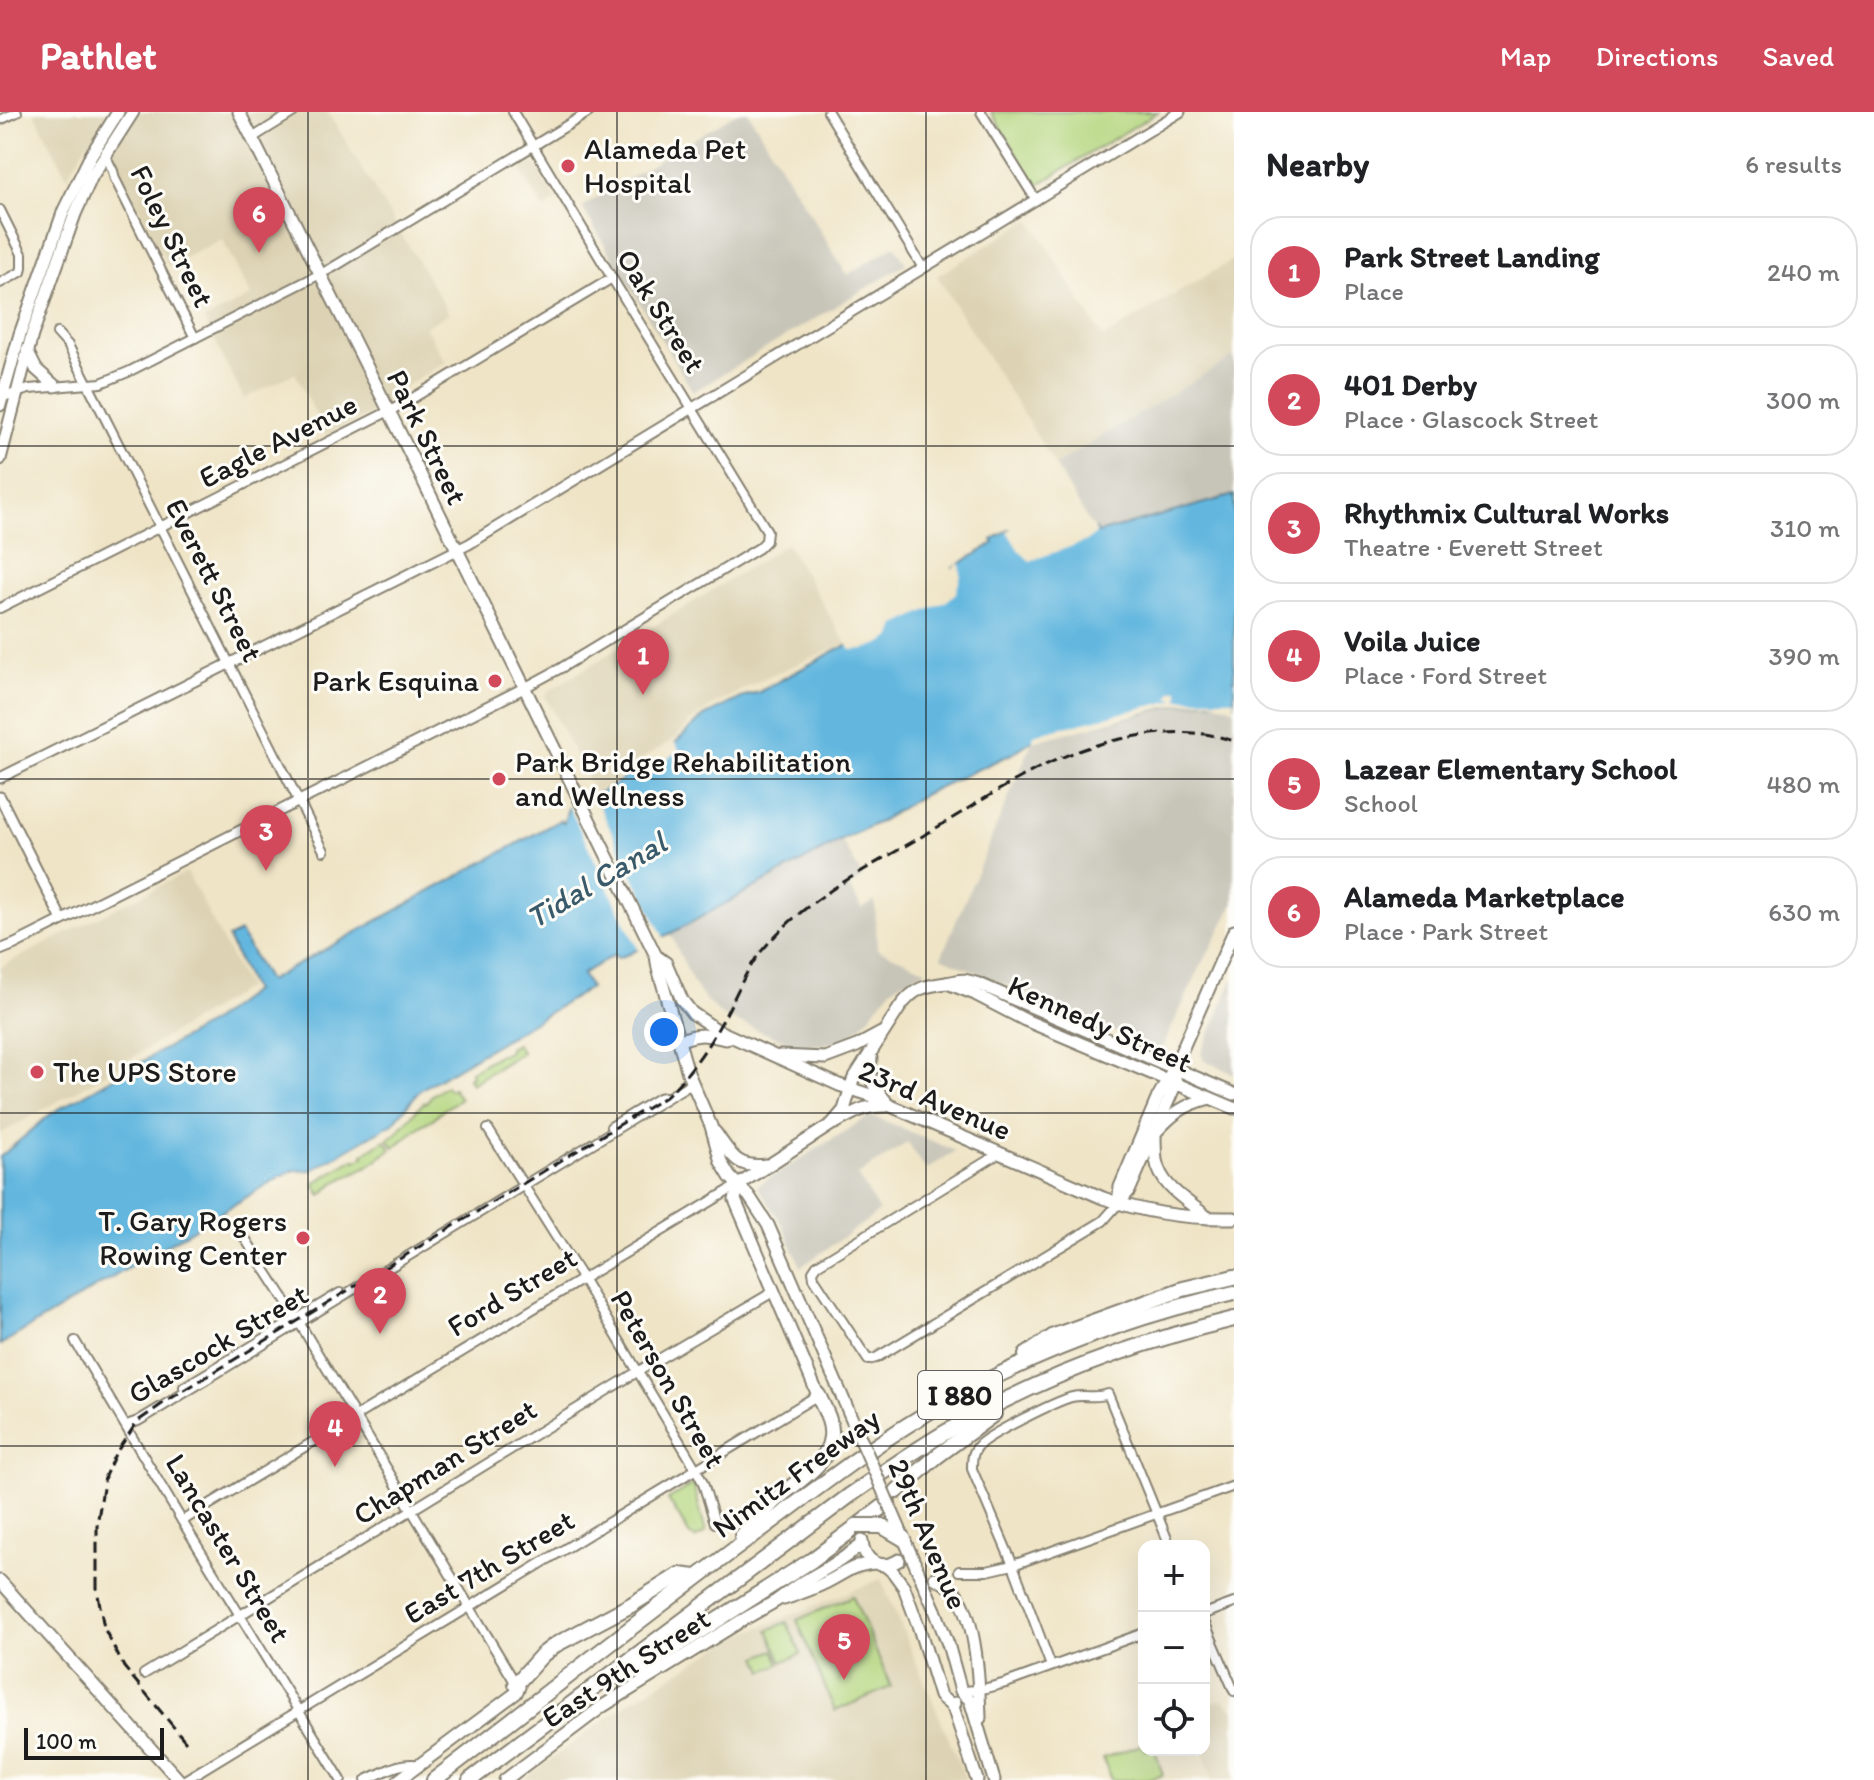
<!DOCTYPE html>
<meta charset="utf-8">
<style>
:root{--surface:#fff;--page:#f6f6f6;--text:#202124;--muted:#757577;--line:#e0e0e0;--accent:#d1495b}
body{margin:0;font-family:Itim,sans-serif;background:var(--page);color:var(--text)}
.controls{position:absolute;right:24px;bottom:24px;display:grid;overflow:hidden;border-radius:16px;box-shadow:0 8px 32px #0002}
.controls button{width:72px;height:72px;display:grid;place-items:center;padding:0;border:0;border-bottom:2px solid var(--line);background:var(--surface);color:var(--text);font:40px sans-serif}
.scale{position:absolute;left:24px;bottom:20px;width:140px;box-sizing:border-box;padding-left:8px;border:4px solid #1c1c1c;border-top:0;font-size:22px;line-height:28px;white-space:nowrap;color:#1c1c1c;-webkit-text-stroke:6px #fdfcf7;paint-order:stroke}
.you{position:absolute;left:664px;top:920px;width:28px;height:28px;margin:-20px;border:6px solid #fff;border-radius:50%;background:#1a73e8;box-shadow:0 0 0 12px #1a73e833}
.badge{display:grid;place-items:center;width:52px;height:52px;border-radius:50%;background:var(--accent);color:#fff;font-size:26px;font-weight:700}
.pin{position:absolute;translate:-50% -66px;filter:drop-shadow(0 2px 4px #0008)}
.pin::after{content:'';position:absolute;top:42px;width:28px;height:24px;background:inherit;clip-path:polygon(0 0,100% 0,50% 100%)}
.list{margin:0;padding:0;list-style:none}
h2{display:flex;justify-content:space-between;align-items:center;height:104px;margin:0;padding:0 32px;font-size:34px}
h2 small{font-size:26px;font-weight:400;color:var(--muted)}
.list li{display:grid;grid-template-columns:52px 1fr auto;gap:24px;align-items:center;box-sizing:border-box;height:112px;margin:0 16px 16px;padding:0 16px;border:2px solid var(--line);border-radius:32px}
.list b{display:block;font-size:30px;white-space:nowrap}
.list p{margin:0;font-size:26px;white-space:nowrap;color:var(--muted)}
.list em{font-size:26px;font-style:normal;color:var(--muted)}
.icon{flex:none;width:44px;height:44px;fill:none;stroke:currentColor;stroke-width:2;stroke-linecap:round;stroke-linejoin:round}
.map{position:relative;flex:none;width:1234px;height:1668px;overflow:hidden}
header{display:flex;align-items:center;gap:48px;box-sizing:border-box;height:112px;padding:0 40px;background:var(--accent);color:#fff}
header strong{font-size:38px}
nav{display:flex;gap:44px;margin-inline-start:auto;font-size:28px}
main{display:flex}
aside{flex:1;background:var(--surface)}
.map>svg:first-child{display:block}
.built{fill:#ddd3b4}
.industrial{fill:#c7c5b8}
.green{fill:#b4d67e;stroke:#68794d;stroke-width:2}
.water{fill:#64b7df;stroke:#406a7e;stroke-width:2}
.pier{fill:#efe4c6}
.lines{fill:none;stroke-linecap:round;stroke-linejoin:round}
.minor-casing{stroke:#868071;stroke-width:12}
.tertiary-casing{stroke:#868071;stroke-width:13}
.secondary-casing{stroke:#868071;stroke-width:15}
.motorway-casing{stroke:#868071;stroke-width:18}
.minor{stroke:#fff;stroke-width:8}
.tertiary{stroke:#fff;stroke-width:9}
.secondary{stroke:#fff;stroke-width:11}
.motorway{stroke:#fff;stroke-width:14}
.rail{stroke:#1c1c1c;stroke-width:3;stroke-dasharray:12 6;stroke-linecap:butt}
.secondary-bridge-casing{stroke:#868071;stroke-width:15;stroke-linecap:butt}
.motorway-bridge-casing{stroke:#868071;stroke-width:18;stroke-linecap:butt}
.secondary-bridge{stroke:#fff;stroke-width:11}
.motorway-bridge{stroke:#fff;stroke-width:14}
.grid{fill:none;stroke:#1c1c1c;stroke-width:2;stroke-opacity:0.55}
.poi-dot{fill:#d1495b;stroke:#fdfcf7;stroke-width:3}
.labels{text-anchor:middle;stroke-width:6;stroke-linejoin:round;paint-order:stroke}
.shield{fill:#fdfcf7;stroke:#605f5e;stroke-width:2}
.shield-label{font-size:28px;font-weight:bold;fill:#1c1c1c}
.poi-label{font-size:30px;fill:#1c1c1c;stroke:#fdfcf7;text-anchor:start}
.street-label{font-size:30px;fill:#1c1c1c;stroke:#fdfcf7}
.water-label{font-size:32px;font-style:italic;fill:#395a6a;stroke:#fdfcf7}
</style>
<header>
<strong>Pathlet</strong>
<nav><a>Map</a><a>Directions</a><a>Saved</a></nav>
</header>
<main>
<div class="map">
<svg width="1234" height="1668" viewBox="0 0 1234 1668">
<rect width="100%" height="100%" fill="#fdfcf7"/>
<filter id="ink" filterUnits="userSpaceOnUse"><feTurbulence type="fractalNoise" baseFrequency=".0125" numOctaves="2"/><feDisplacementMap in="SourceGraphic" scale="16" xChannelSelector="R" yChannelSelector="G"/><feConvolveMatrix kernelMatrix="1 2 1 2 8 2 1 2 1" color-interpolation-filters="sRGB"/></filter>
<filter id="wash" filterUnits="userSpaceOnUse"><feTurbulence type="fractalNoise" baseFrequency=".006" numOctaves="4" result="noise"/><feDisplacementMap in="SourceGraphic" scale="32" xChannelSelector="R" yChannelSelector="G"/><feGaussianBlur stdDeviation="1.8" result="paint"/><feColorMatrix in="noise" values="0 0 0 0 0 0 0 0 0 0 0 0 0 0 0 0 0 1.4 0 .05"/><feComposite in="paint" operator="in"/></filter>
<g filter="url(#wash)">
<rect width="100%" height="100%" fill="#efe4c6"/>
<g class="built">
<path d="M 34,0 L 328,0 L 449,201 L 425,215 L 446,250 L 397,279 L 370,302 L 326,323 L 295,261 L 244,287 L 204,208 L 251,184 L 222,127 L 168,154 L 114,47 L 87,31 L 67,65 Z"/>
<path d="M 533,49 L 557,88 L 544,97 L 520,57 Z"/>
<path d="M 1030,107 L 1103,226 L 1234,147 L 1234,244 L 1055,353 L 937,164 Z"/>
<path d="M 787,432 L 846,531 L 771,563 L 712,594 L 691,609 L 676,626 L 629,655 L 615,670 L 594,680 L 545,584 L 549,579 Z"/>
<path d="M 187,760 L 247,876 L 80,977 L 0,1022 L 0,855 Z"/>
<path d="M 881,1467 L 966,1668 L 523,1668 L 628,1591 L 722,1533 L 743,1522 Z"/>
<path d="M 1223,1588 L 1234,1598 L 1234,1668 L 1212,1668 L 1202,1638 L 1204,1638 L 1204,1593 Z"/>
</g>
<g class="industrial">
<path d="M 738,0 L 748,0 L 847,163 L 895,134 L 906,152 L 693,280 L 582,95 Z"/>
<path d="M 1234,244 L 1234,383 L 1096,422 L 1055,353 Z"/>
<path d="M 1210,589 L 1234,592 L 1234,792 L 1195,866 L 1162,936 L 1157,938 L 941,845 L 1033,628 L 1179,592 Z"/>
<path d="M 841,728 L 863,765 L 849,775 L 862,797 L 875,789 L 877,837 L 927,858 L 901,870 L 891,877 L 864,911 L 851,923 L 835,930 L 819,933 L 793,932 L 730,907 L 719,901 L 707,890 L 693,871 L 670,821 Z"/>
<path d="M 1234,866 L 1234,962 L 1204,948 L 1201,942 Z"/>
<path d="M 871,1003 L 955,1039 L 926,1058 L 908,1030 L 858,1063 L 879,1100 L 801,1155 L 782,1112 L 757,1074 Z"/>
</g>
<g class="green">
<path d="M 991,0 L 1158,0 L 1036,74 Z"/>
<path d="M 516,932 L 522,940 L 471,972 L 468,966 L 472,964 L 470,960 L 500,942 L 502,943 L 509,939 L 509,936 Z"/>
<path d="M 446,974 L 449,978 L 453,976 L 460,987 L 443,998 L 433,1007 L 423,1012 L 394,1035 L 388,1027 L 395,1022 L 424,990 L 426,991 L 432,983 Z"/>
<path d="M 385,1028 L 391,1037 L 368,1054 L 334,1071 L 321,1083 L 315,1074 L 316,1070 L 354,1047 L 356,1049 L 364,1044 L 363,1042 Z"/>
<path d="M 693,1372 L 706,1420 L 695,1427 L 693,1424 L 691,1425 L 668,1387 Z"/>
<path d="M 853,1484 L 891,1575 L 835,1599 L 797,1508 Z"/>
<path d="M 787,1510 L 801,1542 L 782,1550 L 768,1518 Z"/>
<path d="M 774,1538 L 780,1552 L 764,1559 L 758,1545 Z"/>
<path d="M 1144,1632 L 1144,1638 L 1155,1638 L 1163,1663 L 1148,1668 L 1111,1668 L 1103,1646 Z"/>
</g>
<path class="water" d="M 1234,383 L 1234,592 L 1210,589 L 1179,592 L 1033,628 L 1011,642 L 924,682 L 879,710 L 841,728 L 681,816 L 629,842 L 617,846 L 614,843 L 582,862 L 590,876 L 420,978 L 393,1011 L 312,1058 L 291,1059 L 278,1066 L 0,1233 L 0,1045 L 52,1001 L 210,911 L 253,879 L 228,826 L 240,820 L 268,869 L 560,708 L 564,711 L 568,695 L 611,675 L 675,631 L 704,604 L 745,584 L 759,580 L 838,537 L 851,532 L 958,464 L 953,456 L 994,431 L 992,428 L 1010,417 L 1027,444 L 1095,417 L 1098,421 Z"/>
<g class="pier">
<path d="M 1092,413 L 1096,422 L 1087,429 L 1030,449 L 1019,439 L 1007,419 L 1012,416 L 1027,439 Z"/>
<path d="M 960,451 L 961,463 L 956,481 L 947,489 L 896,513 L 892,525 L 880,532 L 865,537 L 851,538 L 847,532 L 883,505 L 952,463 L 951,460 L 953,456 Z"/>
<path d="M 1179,577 L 1179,587 L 1234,587 L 1234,596 L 1210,589 L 1179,592 L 1032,630 L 1034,623 L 1047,619 L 1175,588 L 1169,585 L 1172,579 Z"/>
<path d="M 673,628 L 680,639 L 652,656 L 653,659 L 642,666 L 638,660 L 635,661 L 632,656 Z"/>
<path d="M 592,680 L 665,828 L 640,841 L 567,691 Z"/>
</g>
</g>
<g filter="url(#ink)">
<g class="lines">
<defs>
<g id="minor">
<path d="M 513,0 L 612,166 L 767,419 L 766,429 L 759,436 L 561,556 L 524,576"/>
<path d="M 828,0 L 923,156"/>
<path d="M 981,0 L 1036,88"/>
<path d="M 0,8 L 17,0"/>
<path d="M 252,26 L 294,0"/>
<path d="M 105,43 L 113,59 L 115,67 L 195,226"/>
<path d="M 0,98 L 22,142 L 22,155 L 21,160 L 0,171"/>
<path d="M 57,221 L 68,233 L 97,290 L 324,739"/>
<path d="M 0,286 L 29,277 L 101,271 L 128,260 L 332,156 L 589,0"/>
<path d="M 0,496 L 403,292 L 612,166"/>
<path d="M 611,1015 L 659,986 L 665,985"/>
<path d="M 488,1017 L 582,1166 L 696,1357 L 703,1371 L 715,1411"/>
<path d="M 1000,1041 L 817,1153 L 813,1159 L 814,1166 L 868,1248 L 876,1246 L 1103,1109 L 1118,1092"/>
<path d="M 237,1114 L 297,1207 L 516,1572"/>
<path d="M 75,1229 L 182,1409 L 341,1668"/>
<path d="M 184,1275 L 340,1181"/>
<path d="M 127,1313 L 138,1309 L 153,1300 L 693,970"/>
<path d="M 182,1409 L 738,1073"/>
<path d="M 959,1459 L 987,1459 L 1013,1453 L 1234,1374"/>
<path d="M 1204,1502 L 1234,1491"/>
<path d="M 1204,1509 L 1234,1579"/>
<path d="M 1051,1554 L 1013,1453 L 972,1357 C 972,1348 972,1341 978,1334 C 987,1323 1057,1289 1072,1285 C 1084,1282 1096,1287 1108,1282 L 1170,1434"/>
<path d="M 144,1562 L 637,1260 L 773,1180"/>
<path d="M 961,1579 L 979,1578 L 1006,1571 L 1144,1521"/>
<path d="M 185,1668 L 818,1283"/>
<path d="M 366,1668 C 383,1661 401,1648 420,1653"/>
</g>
<g id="tertiary">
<path d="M 0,666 L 469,432 L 1180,0"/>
<path d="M 0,685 L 62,808"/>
<path d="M 0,838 L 15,832 L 524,576"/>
</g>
<g id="secondary">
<path d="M 239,0 L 395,311 L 656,844 L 658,856 L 688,961 L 711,1014 L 721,1050 L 730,1065 L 749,1084 L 768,1113 L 831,1259"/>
<path d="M 27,239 L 36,257 L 55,274"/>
<path d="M 0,293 L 20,222 L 64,98 L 91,43 L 118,0"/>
<path d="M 0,347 L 32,223 L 75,102 L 92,64 L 133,0"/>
<path d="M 656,844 L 666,851 L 682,888 L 692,901 L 717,918 L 839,973 L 870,983 L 891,994 L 1103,1086 C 1145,1101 1189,1107 1234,1106"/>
<path d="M 947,871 L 975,882 L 1025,908 L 1234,996"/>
<path d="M 679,929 C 698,920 706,923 726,927"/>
<path d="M 780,944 L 825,946 L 857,934 L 881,921"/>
<path d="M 871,946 C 869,967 871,972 885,988"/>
<path d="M 835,1011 C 855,1001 863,993 886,994"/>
<path d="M 715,1020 C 731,1042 736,1057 766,1053"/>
<path d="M 738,1073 L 832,1012 L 844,998 L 853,968 L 900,895 C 914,876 924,874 946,871 C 964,868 960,866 979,872 L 1234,982"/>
<path d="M 738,1073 L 735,1088 L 818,1283"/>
<path d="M 1119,1091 L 1129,1079 L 1176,971 L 1175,966"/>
<path d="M 1118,1092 L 1120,1075 L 1158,985 L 1174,956 L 1234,819"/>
<path d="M 1208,1106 C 1188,1088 1161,1076 1156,1048 C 1155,1039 1155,1030 1155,1021 C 1173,1001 1184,993 1210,986"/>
<path d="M 862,1429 C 864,1450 881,1459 899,1448"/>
<path d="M 885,1453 L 893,1460 L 904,1475 L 919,1516 L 940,1584 L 953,1595"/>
<path d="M 935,1466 C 943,1470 950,1474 956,1481 C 977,1508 979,1572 980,1606"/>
<path d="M 0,1469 L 179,1668"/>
<path d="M 784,1487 C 799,1482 813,1477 827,1470 C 847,1460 850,1454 874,1451"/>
<path d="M 935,1498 L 948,1532 L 961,1579 L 970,1588 L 994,1668"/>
<path d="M 955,1591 L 953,1595 L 977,1668"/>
<path d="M 399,1668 L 516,1581 L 519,1575 L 516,1572"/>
<path d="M 505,1668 L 603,1594 L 741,1509 L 776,1489 L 798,1473 L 839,1449 L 862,1433"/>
</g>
<g id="motorway">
<path d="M 1026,1243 L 1054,1224 L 1183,1177 L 1234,1165"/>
<path d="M 897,1379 L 936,1345 L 994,1302"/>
<path d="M 742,1424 C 752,1413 762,1401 772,1391 C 791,1372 828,1355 831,1325 C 833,1311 824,1296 818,1283"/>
<path d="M 611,1566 L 640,1557 L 812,1448 L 888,1391"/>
<path d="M 516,1572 L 542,1543 L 555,1533 L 631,1493 L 679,1463 L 696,1465"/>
<path d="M 434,1668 C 545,1583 654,1496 766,1414 C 823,1372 879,1328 941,1293 C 1032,1242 1132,1204 1234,1181"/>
<path d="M 470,1668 L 849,1384 C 881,1362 912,1340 946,1320 C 1034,1268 1134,1231 1234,1207"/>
</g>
</defs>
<use href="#minor" class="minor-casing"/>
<use href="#tertiary" class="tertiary-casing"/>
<use href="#secondary" class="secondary-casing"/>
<use href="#motorway" class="motorway-casing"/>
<use href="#minor" class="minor"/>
<use href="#tertiary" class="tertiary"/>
<use href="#secondary" class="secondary"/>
<use href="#motorway" class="motorway"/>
<path class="rail" d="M 186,1630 L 124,1555 L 104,1516 L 97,1477 L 97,1413 L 105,1364 L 115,1342 L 138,1309 L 165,1290 L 665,985 C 691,961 710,932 726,902 C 738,879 748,853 766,834 C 808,785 865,758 919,726 C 996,682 1053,635 1144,623 C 1176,619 1204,619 1234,629"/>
<defs>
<path id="secondary-bridge" d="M 831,1259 L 935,1498"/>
<path id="motorway-bridge" d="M 856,1414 L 882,1414 L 904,1427"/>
</defs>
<use href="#secondary-bridge" class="secondary-bridge-casing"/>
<use href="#motorway-bridge" class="motorway-bridge-casing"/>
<use href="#secondary-bridge" class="secondary-bridge"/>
<use href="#motorway-bridge" class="motorway-bridge"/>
</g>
</g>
<path class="grid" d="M 308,0 L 308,1668M 617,0 L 617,1668M 926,0 L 926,1668M 0,334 L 1234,334M 0,667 L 1234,667M 0,1001 L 1234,1001M 0,1334 L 1234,1334"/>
<g class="poi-dot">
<circle cx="568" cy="54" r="8"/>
<circle cx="495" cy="569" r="8"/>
<circle cx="499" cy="667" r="8"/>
<circle cx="37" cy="960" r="8"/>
<circle cx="303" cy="1126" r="8"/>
</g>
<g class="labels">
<rect class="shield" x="918" y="1259" width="84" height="48" rx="6"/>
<g class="shield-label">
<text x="960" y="1293">I 880</text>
</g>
<g class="poi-label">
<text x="584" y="47">Alameda Pet<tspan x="584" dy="34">Hospital</tspan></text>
<text x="479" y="579" text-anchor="end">Park Esquina</text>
<text x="515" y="660">Park Bridge Rehabilitation<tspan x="515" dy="34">and Wellness</tspan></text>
<text x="53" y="970">The UPS Store</text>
<text x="287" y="1119" text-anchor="end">T. Gary Rogers<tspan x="287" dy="34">Rowing Center</tspan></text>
</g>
<g class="street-label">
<text transform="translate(172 124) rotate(64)" y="10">Foley Street</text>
<text transform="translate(661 199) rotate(58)" y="10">Oak Street</text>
<text transform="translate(427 325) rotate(64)" y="10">Park Street</text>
<text transform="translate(278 329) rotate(-27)" y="10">Eagle Avenue</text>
<text transform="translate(214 468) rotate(63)" y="10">Everett Street</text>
<text transform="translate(1100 912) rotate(24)" y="10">Kennedy Street</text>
<text transform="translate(935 988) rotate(23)" y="10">23rd Avenue</text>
<text transform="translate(512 1180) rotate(-31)" y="10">Ford Street</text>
<text transform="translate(218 1232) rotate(-31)" y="10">Glascock Street</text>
<text transform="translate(668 1267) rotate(60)" y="10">Peterson Street</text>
<text transform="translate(445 1350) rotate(-32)" y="10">Chapman Street</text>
<text transform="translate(796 1361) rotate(-36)" y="10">Nimitz Freeway</text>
<text transform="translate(928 1422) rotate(67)" y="10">29th Avenue</text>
<text transform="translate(228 1436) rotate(59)" y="10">Lancaster Street</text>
<text transform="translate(489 1455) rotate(-31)" y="10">East 7th Street</text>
<text transform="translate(626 1556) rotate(-33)" y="10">East 9th Street</text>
</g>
<g class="water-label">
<text transform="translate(596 768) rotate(-31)" y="11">Tidal Canal</text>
</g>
</g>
</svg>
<div class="controls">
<button>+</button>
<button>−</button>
<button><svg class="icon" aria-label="locate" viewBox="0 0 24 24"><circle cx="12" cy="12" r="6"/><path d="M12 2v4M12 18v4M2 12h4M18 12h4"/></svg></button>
</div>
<div class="scale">100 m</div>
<div class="you"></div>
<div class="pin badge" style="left:643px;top:583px">1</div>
<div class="pin badge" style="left:380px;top:1222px">2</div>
<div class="pin badge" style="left:266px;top:759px">3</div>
<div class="pin badge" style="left:335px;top:1355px">4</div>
<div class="pin badge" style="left:844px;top:1568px">5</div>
<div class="pin badge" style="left:259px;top:141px">6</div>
</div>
<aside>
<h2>Nearby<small>6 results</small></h2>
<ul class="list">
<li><span class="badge">1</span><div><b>Park Street Landing</b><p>Place</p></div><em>240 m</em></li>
<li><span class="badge">2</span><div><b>401 Derby</b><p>Place · Glascock Street</p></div><em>300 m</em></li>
<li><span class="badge">3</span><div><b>Rhythmix Cultural Works</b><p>Theatre · Everett Street</p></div><em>310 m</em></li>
<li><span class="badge">4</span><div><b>Voila Juice</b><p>Place · Ford Street</p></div><em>390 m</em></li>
<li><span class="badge">5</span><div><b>Lazear Elementary School</b><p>School</p></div><em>480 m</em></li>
<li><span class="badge">6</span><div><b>Alameda Marketplace</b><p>Place · Park Street</p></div><em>630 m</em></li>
</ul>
</aside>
</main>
